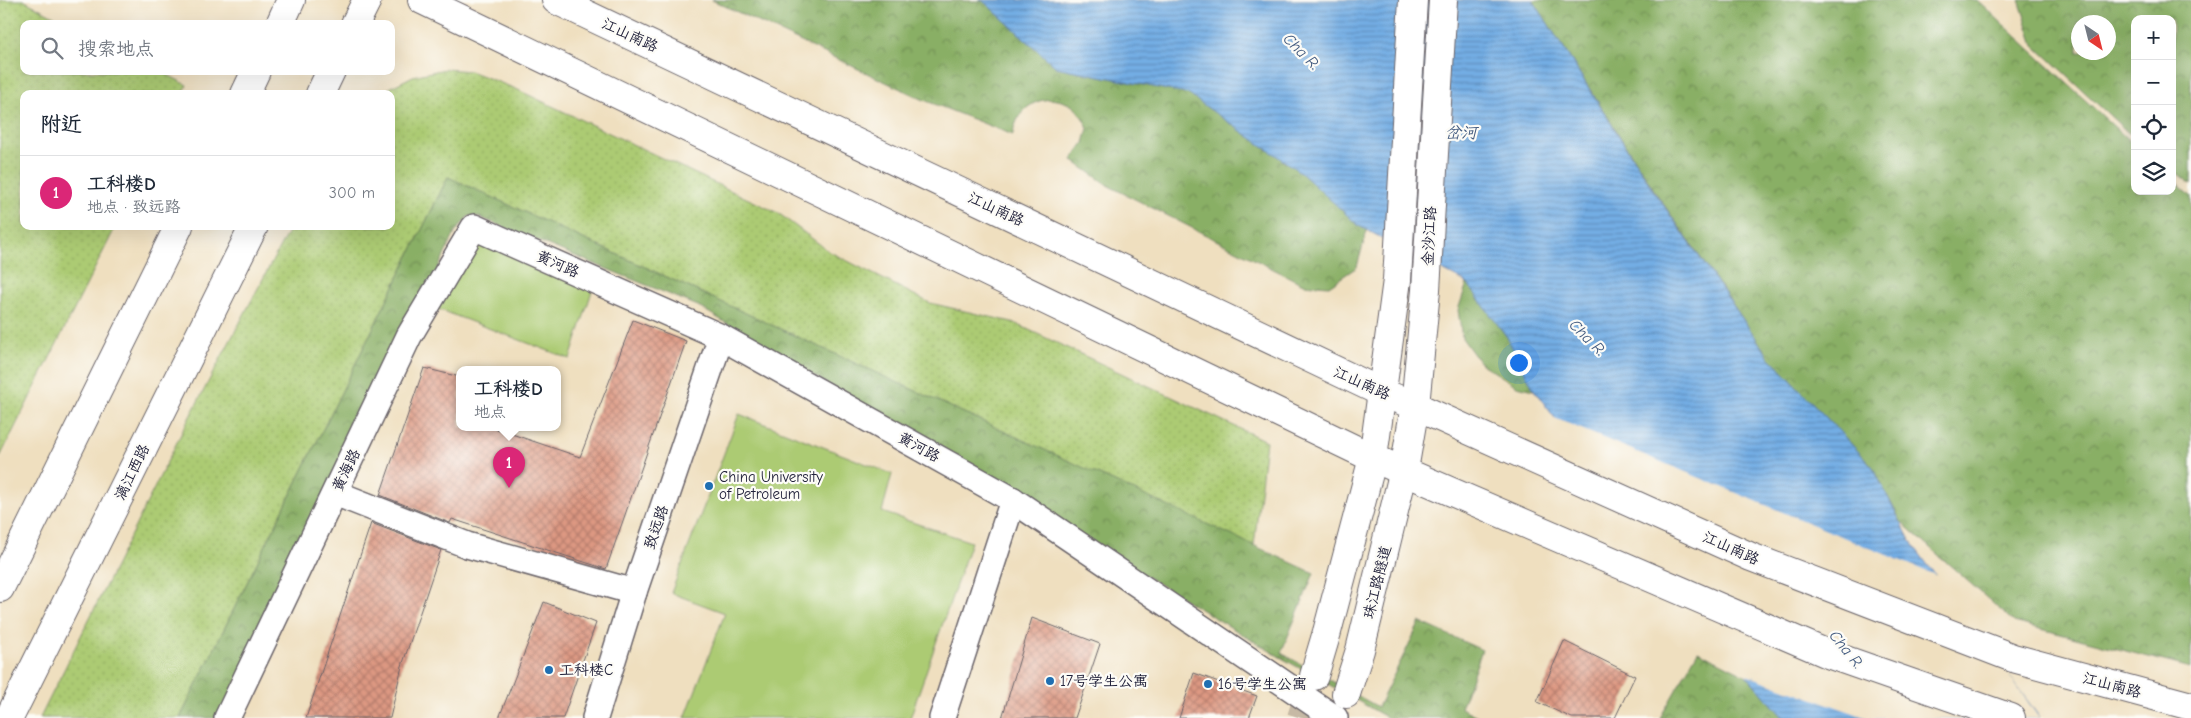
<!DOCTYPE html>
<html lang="zh">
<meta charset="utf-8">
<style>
:root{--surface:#fff;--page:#f6f6f7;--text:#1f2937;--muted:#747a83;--line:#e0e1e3;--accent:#db2777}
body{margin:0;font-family:"Comic Neue","LXGW WenKai TC",sans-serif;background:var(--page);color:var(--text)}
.controls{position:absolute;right:15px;top:15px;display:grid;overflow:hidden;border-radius:10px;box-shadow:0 5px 20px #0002}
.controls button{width:45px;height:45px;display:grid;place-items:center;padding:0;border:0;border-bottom:1px solid var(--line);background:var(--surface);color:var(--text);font:25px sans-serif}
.compass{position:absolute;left:2071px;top:15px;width:45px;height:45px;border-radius:50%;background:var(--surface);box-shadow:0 5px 20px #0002;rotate:145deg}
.you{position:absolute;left:1518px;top:362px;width:18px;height:18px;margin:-12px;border:4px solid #fff;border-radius:50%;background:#1a73e8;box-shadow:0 0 0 8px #1a73e833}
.badge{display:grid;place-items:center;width:32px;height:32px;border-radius:50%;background:var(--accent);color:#fff;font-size:16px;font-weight:700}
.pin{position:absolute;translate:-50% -41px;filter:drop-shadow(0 1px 2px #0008)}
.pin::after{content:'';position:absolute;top:26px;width:18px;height:15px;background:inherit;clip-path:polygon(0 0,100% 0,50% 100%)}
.popup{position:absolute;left:456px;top:366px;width:105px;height:65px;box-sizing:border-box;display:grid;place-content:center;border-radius:10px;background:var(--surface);filter:drop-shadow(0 1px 4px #0005);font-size:16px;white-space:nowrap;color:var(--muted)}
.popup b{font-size:19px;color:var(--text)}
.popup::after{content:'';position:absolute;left:50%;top:100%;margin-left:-10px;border:10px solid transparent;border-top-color:var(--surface)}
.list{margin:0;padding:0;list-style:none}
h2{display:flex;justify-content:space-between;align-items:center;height:65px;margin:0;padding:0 20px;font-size:21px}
h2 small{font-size:16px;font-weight:400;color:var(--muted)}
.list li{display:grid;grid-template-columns:32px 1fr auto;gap:15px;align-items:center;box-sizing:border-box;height:75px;padding:0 20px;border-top:1px solid var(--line)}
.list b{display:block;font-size:19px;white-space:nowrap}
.list p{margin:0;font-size:16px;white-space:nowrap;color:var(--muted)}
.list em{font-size:16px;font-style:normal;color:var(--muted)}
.icon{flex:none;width:28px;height:28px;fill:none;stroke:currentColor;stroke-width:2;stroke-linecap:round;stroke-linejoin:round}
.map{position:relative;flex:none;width:2191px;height:718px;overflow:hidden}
.search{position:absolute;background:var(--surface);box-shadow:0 5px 20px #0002;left:20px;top:20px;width:375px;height:55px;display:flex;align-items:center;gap:12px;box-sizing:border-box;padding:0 18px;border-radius:10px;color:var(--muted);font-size:19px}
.panel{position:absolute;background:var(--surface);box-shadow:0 5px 20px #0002;left:20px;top:90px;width:375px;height:140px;border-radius:10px}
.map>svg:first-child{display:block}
.grass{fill:url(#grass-dots);stroke:#677657}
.forest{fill:url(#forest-crowns);stroke:#566850;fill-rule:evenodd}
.garden{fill:#accb73;stroke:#677657}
.water{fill:url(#water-rules);stroke:#4a6890}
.pier{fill:#efdfbf}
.building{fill:url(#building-cross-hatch)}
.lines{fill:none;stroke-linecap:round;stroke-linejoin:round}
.major-tunnel{stroke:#c6b9a5;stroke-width:28;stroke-dasharray:28 14;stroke-linecap:butt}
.minor-casing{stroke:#6a6469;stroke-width:28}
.major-casing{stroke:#6a6469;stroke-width:30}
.minor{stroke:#fff;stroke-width:25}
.major{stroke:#fff;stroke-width:28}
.poi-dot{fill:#1f6fb2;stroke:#fdfcf7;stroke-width:2}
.labels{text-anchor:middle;stroke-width:4.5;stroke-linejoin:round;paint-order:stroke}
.street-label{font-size:15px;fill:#22223b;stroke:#fdfcf7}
.poi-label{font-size:15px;fill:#22223b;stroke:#fdfcf7;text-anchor:start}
.water-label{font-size:16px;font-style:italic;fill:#425a7f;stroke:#fdfcf7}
</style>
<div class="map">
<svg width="2191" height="718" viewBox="0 0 2191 718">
<defs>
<pattern id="grass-dots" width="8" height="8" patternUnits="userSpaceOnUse" patternTransform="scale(1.25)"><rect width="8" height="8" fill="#accb73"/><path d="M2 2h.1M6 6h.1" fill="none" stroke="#94ae64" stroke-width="1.8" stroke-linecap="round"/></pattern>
<pattern id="forest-crowns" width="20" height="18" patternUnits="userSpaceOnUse" patternTransform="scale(1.25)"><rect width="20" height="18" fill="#89af65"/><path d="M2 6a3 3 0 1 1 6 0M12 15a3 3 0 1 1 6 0" fill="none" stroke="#708e54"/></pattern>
<pattern id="water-rules" width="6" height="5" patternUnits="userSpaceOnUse" patternTransform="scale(1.25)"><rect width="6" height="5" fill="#73ade4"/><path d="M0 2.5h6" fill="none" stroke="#5e8cba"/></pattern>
<pattern id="building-cross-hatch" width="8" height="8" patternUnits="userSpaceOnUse" patternTransform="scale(1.25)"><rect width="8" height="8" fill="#dd9882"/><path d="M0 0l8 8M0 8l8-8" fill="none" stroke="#b37c6c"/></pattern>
</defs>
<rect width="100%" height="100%" fill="#fdfcf7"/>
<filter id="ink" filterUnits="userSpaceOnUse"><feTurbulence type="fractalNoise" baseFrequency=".02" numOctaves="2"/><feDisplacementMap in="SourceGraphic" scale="10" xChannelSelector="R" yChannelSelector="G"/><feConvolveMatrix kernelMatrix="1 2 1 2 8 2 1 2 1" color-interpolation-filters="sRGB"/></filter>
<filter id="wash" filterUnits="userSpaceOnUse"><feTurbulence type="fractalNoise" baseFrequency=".0096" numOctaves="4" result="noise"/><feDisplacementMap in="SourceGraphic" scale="20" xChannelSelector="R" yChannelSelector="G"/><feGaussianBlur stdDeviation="1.12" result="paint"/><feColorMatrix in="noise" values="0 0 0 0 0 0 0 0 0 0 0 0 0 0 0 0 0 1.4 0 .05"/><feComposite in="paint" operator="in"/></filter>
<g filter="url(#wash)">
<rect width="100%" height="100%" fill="#efdfbf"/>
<g class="grass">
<path d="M 0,0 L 23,0 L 69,24 L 24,24 L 24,71 L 160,71 L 187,85 L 183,94 L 24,94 L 24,226 L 116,226 L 0,457 Z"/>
<path d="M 445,69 L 470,71 L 516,89 L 778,213 L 830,252 L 930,303 L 1012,322 L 1266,441 L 1254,546 L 448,177 L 180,718 L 40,718 L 187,422 L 291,226 L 391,226 L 391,94 L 378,94 L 413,76 Z"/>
</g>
<g class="forest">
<path d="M 712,0 L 983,1 L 1056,67 L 1188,94 L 1300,172 L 1359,226 L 1367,230 L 1357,267 L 1329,286 L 1303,284 L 1109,186 L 1072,160 L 1084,143 L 1088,128 C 1084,120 1078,108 1069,104 C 1043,91 1016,107 1013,135 L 924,100 Z"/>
<path d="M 1533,0 L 1977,0 L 2135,146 L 2135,191 L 2172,191 L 2172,179 L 2191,196 L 2191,668 L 2014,622 L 1901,522 L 1872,466 L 1769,357 L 1656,193 Z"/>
<path d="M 2019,0 L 2191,0 L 2191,184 L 2172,169 L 2172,19 L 2135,19 L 2135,139 L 2034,45 ZM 2078,22 L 2108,22 L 2108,52 L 2078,52 Z"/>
<path d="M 448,177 L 1314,573 L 1281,653 L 1378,707 L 1420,622 L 1482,650 L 1461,708 L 1481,718 L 1388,718 L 1280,657 L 698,306 L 479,217 L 469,216 L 456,231 L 221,718 L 180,718 Z"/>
<path d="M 1467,283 L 1507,337 L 1534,390 L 1517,386 L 1480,363 L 1462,338 L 1458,310 Z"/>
<path d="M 1698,651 L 1746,675 L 1784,718 L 1660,718 Z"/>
</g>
<g class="garden">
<path d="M 477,236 L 592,291 L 570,359 L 435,308 Z"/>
<path d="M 739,414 L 892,474 L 882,512 L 971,542 L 910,718 L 685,718 L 725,613 L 671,593 Z"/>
</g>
<path class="water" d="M 979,0 L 1533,0 L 1655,193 L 1769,357 L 1872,466 L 1911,542 L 2040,718 L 1784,718 L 1746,675 L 1534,390 L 1507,337 L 1467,283 L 1359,226 L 1300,172 L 1188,94 L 1056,67 L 983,1 Z"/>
<path class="pier" d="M 1552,417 L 1940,577 L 2039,718 L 1868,718 L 1741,673 Z"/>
<g id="blocks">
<g class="building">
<path d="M 633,320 L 686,341 L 606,569 L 452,519 L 450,523 L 380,495 L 424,368 L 460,377 L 460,427 L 491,427 L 580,457 Z"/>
<path d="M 371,523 L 441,550 L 402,666 L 390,718 L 306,718 Z"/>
<path d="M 544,602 L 596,623 L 563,718 L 499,718 Z"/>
<path d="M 1032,618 L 1100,644 L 1075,718 L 1002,718 Z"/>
<path d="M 1564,641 L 1635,676 L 1615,718 L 1572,718 L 1537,702 Z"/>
<path d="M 1194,673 L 1257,696 L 1249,718 L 1179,718 Z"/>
</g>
</g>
</g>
<g filter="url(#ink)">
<use href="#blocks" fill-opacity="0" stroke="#6a6469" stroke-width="1"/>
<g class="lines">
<path class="major-tunnel" d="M 1301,718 L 1314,676"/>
<defs>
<g id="minor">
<path d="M 335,493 L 467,545 L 634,592"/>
<path d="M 227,718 L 409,336 L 474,227 L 721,337 L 1013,500 L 1335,718"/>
<path d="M 595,718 L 634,592 L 721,337"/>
<path d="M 942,718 L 1013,500"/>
</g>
<g id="major">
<path d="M 422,0 L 1373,458 L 1828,654 L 2011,718"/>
<path d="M 556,0 L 1381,392 L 1415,406 L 1751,557 L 2013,658 L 2191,706"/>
<path d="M 280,24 L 291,0"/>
<path d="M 355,24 L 367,0"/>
<path d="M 245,94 L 256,71"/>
<path d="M 320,94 L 331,71"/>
<path d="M 0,588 L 179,226"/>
<path d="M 1314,676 L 1327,632 L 1373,458 L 1397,280 L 1413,0"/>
<path d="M 1346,694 L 1360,650 L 1404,470 L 1415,406 L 1426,290 L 1443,0"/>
<path d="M 9,718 L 254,226"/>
</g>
</defs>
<use href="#minor" class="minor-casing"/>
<use href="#major" class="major-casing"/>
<use href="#minor" class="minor"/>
<use href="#major" class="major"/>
</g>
</g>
<g class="poi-dot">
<circle cx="709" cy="486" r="5"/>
<circle cx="549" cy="670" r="5"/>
<circle cx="1050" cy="681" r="5"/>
<circle cx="1208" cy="684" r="5"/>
</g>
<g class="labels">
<g class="street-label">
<text transform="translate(630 35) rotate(25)" y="5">江山南路</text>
<text transform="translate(996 209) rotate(25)" y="5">江山南路</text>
<text transform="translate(1429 236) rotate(-87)" y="5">金沙江路</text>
<text transform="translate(558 264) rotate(24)" y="5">黄河路</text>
<text transform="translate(1362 383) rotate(24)" y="5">江山南路</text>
<text transform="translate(919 447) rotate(29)" y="5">黄河路</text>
<text transform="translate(346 470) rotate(-64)" y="5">黄海路</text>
<text transform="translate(132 472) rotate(-64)" y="5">漓江西路</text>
<text transform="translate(656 527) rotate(-71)" y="5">致远路</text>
<text transform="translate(1731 548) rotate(24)" y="5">江山南路</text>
<text transform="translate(1377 582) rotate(-76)" y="5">珠江路隧道</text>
<text transform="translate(2112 685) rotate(15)" y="5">江山南路</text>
</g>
<g class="poi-label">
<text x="719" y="482">China University<tspan x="719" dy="17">of Petroleum</tspan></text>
<text x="559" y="675">工科楼C</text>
<text x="1060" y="686">17号学生公寓</text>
<text x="1218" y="689">16号学生公寓</text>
</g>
<g class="water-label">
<text transform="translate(1302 51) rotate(45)" y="6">Cha R.</text>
<text x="1461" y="138">岔河</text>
<text transform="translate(1588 337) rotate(45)" y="6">Cha R.</text>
<text transform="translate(1847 649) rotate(51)" y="6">Cha R.</text>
</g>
</g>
</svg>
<div class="controls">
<button>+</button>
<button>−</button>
<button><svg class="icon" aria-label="locate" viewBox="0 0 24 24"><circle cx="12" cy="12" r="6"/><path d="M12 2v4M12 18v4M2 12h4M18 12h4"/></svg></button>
<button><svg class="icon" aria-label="layers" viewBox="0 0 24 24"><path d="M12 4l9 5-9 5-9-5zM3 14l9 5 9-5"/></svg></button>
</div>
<svg class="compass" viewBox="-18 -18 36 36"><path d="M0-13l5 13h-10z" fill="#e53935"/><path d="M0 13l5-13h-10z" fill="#747a83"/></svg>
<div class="you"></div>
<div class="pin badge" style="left:509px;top:488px">1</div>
<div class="popup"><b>工科楼D</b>地点</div>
<div class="search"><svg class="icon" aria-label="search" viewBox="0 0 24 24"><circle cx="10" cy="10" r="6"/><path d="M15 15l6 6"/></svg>搜索地点</div>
<section class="panel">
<h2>附近<small></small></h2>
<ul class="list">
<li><span class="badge">1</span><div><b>工科楼D</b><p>地点 · 致远路</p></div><em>300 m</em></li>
</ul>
</section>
</div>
